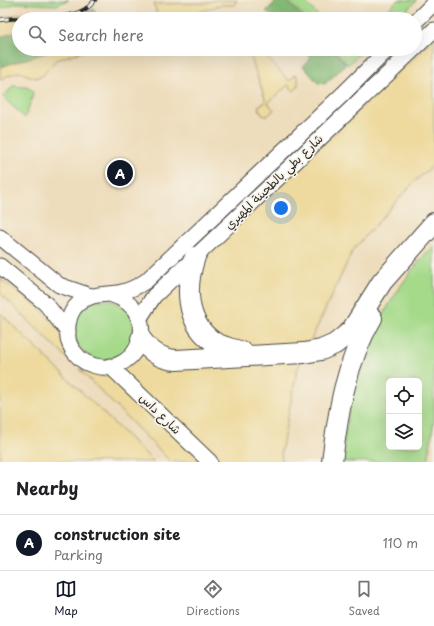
<!DOCTYPE html>
<meta charset="utf-8">
<style>
:root{--surface:#fff;--page:#f6f6f6;--text:#202124;--muted:#757577;--line:#e0e0e0;--accent:#111827}
body{margin:0;font-family:"Playpen Sans","Playpen Sans Arabic",sans-serif;background:var(--page);color:var(--text)}
.controls{position:absolute;right:12px;bottom:12px;display:grid;overflow:hidden;border-radius:6px;box-shadow:0 4px 16px #0002}
.controls button{width:36px;height:36px;display:grid;place-items:center;padding:0;border:0;border-bottom:1px solid var(--line);background:var(--surface);color:var(--text);font:20px sans-serif}
.you{position:absolute;left:281px;top:208px;width:14px;height:14px;margin:-10px;border:3px solid #fff;border-radius:50%;background:#1a73e8;box-shadow:0 0 0 6px #1a73e833}
.badge{display:grid;place-items:center;width:26px;height:26px;border-radius:50%;background:var(--accent);color:#fff;font-size:13px;font-weight:700}
.pin{position:absolute;translate:-50% -50%;border:2px solid #fff;box-shadow:0 1px 4px #0006}
.list{margin:0;padding:0;list-style:none}
h2{display:flex;justify-content:space-between;align-items:center;height:52px;margin:0;padding:0 16px;font-size:17px}
h2 small{font-size:13px;font-weight:400;color:var(--muted)}
.list li{display:grid;grid-template-columns:26px 1fr auto;gap:12px;align-items:center;box-sizing:border-box;height:56px;padding:0 16px;border-top:1px solid var(--line)}
.list b{display:block;font-size:15px;white-space:nowrap}
.list p{margin:0;font-size:13px;white-space:nowrap;color:var(--muted)}
.list em{font-size:13px;font-style:normal;color:var(--muted)}
.icon{flex:none;width:22px;height:22px;fill:none;stroke:currentColor;stroke-width:2;stroke-linecap:round;stroke-linejoin:round}
.map{position:relative;flex:none;width:434px;height:462px;overflow:hidden}
.search{position:absolute;background:var(--surface);box-shadow:0 4px 16px #0002;left:12px;right:12px;top:12px;height:44px;display:flex;align-items:center;gap:10px;box-sizing:border-box;padding:0 14px;border-radius:22px;color:var(--muted);font-size:15px}
.sheet{height:108px;background:var(--surface)}
nav{display:flex;justify-content:space-around;align-items:center;box-sizing:border-box;height:56px;border-top:1px solid var(--line);background:var(--surface);font-size:11px;color:var(--muted)}
nav a{display:grid;justify-items:center;gap:2px}
nav .on{color:var(--accent)}
.map>svg:first-child{display:block}
.green{fill:#a5da8a;stroke:#68825a;fill-rule:evenodd}
.forest{fill:#84ba76;stroke:#587250}
.sand{fill:#eeda9e;stroke:#8c8264}
.lines{fill:none;stroke-linecap:round;stroke-linejoin:round}
.secondary-casing{stroke:#484641;stroke-width:17}
.highway-casing{stroke:#484641;stroke-width:22}
.secondary{stroke:#fff;stroke-width:15}
.highway{stroke:#fff;stroke-width:20}
.rail-casing{stroke:#2b2b2b;stroke-width:4.5}
.rail{stroke:#f7f3e8;stroke-width:3;stroke-dasharray:9;stroke-linecap:butt}
.labels{text-anchor:middle;stroke-width:3.5;stroke-linejoin:round;paint-order:stroke}
.street-label{font-size:12px;fill:#2b2b2b;stroke:#f7f3e8}
</style>
<div class="map">
<svg width="434" height="462" viewBox="0 0 434 462">
<rect width="100%" height="100%" fill="#f7f3e8"/>
<filter id="ink" filterUnits="userSpaceOnUse"><feTurbulence type="fractalNoise" baseFrequency=".025" numOctaves="2"/><feDisplacementMap in="SourceGraphic" scale="8" xChannelSelector="R" yChannelSelector="G"/><feConvolveMatrix kernelMatrix="1 2 1 2 8 2 1 2 1" color-interpolation-filters="sRGB"/></filter>
<filter id="wash" filterUnits="userSpaceOnUse"><feTurbulence type="fractalNoise" baseFrequency=".012" numOctaves="4" result="noise"/><feDisplacementMap in="SourceGraphic" scale="16" xChannelSelector="R" yChannelSelector="G"/><feGaussianBlur stdDeviation="0.9" result="paint"/><feColorMatrix in="noise" values="0 0 0 0 0 0 0 0 0 0 0 0 0 0 0 0 0 1.4 0 .05"/><feComposite in="paint" operator="in"/></filter>
<g filter="url(#wash)">
<rect width="100%" height="100%" fill="#eeddbc"/>
<g class="green">
<path d="M 0,0 L 69,0 L 56,5 L 17,3 L 0,9 Z"/>
<path d="M 288,0 L 303,0 L 322,19 L 306,19 Z"/>
<path d="M 398,0 L 417,0 L 397,19 L 378,19 Z"/>
<path d="M 334,49 L 365,49 L 348,65 Z"/>
<path d="M 13,86 L 26,87 L 32,90 L 33,95 L 25,118 L 3,97 Z"/>
<path d="M 434,245 L 434,419 L 428,462 L 341,462 C 344,440 347,417 352,396 C 365,341 395,285 434,245 ZM 389,381 L 419,381 L 419,447 L 389,447 Z"/>
<circle cx="104" cy="330" r="30"/>
</g>
<g class="forest">
<path d="M 278,0 L 286,0 L 304,19 L 274,19 L 266,11 Z"/>
<path d="M 94,9 L 97,19 L 60,19 Z"/>
<path d="M 19,31 L 19,49 L 59,49 L 0,67 L 0,37 Z"/>
<path d="M 302,49 L 332,49 L 346,64 L 325,84 L 318,83 L 303,66 L 311,58 Z"/>
</g>
<g class="sand">
<path d="M 214,0 L 237,0 L 234,5 L 221,5 L 178,19 L 143,19 L 157,14 L 154,4 L 206,3 Z"/>
<path d="M 19,14 L 61,19 L 19,19 L 19,31 L 0,37 L 0,18 Z"/>
<path d="M 434,38 L 434,165 L 415,181 L 353,250 L 297,370 L 281,452 L 282,462 L 171,462 L 79,369 L 105,376 L 123,369 L 147,332 L 150,313 L 159,300 Z"/>
<path d="M 59,49 L 89,49 L 56,60 L 42,76 L 36,78 L 19,72 L 9,75 L 0,80 L 0,67 Z"/>
<path d="M 248,49 L 259,49 L 289,81 L 296,74 C 299,81 300,86 294,91 L 288,85 L 268,103 L 274,110 L 267,116 L 262,115 L 258,106 L 266,102 Z"/>
<path d="M 0,279 L 40,308 L 61,332 L 69,360 L 0,293 Z"/>
<path d="M 0,313 L 154,462 L 0,462 Z"/>
</g>
</g>
<g filter="url(#ink)">
<g class="lines">
<defs>
<g id="secondary">
<path d="M 415,22 L 434,3"/>
<path d="M 415,48 L 434,30"/>
<path d="M 0,237 L 59,285 L 91,296"/>
<path d="M 0,266 L 46,304 L 68,332"/>
<path d="M 110,294 C 170,313 134,387 85,362 C 77,357 69,347 68,338 C 67,326 69,312 78,304 C 91,293 103,295 118,293 C 128,291 137,287 146,281 L 343,94 L 388,49"/>
<path d="M 139,319 L 154,296 L 414,49"/>
<path d="M 110,366 L 210,462"/>
</g>
<g id="highway">
<path d="M 195,257 C 185,286 185,323 214,342 C 223,347 233,349 243,352"/>
<path d="M 141,339 C 150,352 161,359 176,360 L 304,353 L 321,350 L 335,344 L 351,331 L 382,282 L 434,223"/>
<path d="M 332,462 C 338,412 346,362 372,318"/>
</g>
</defs>
<use href="#secondary" class="secondary-casing"/>
<use href="#highway" class="highway-casing"/>
<use href="#secondary" class="secondary"/>
<use href="#highway" class="highway"/>
<defs>
<path id="rail" d="M 0,20 C 28,14 77,26 95,0"/>
</defs>
<use href="#rail" class="rail-casing"/>
<use href="#rail" class="rail"/>
</g>
</g>
<g class="labels">
<g class="street-label">
<text transform="translate(274 182) rotate(-44)" y="4">شارع بطي بالطحينة المهيري</text>
<text transform="translate(160 414) rotate(44)" y="4">شارع داس</text>
</g>
</g>
</svg>
<div class="controls">
<button><svg class="icon" aria-label="locate" viewBox="0 0 24 24"><circle cx="12" cy="12" r="6"/><path d="M12 2v4M12 18v4M2 12h4M18 12h4"/></svg></button>
<button><svg class="icon" aria-label="layers" viewBox="0 0 24 24"><path d="M12 4l9 5-9 5-9-5zM3 14l9 5 9-5"/></svg></button>
</div>
<div class="you"></div>
<div class="pin badge" style="left:120px;top:173px">A</div>
<div class="search"><svg class="icon" aria-label="search" viewBox="0 0 24 24"><circle cx="10" cy="10" r="6"/><path d="M15 15l6 6"/></svg>Search here</div>
</div>
<section class="sheet">
<h2>Nearby<small></small></h2>
<ul class="list">
<li><span class="badge">A</span><div><b>construction site</b><p>Parking</p></div><em>110 m</em></li>
</ul>
</section>
<nav>
<a class="on"><svg class="icon" aria-label="map" viewBox="0 0 24 24"><path d="M3 6l6-2 6 2 6-2v14l-6 2-6-2-6 2zM9 4v14M15 6v14"/></svg>Map</a>
<a><svg class="icon" aria-label="directions" viewBox="0 0 24 24"><path d="M12 3l9 9-9 9-9-9zM9 14v-3h6M13 9l2 2-2 2"/></svg>Directions</a>
<a><svg class="icon" aria-label="saved" viewBox="0 0 24 24"><path d="M7 4h10v16l-5-4-5 4z"/></svg>Saved</a>
</nav>
